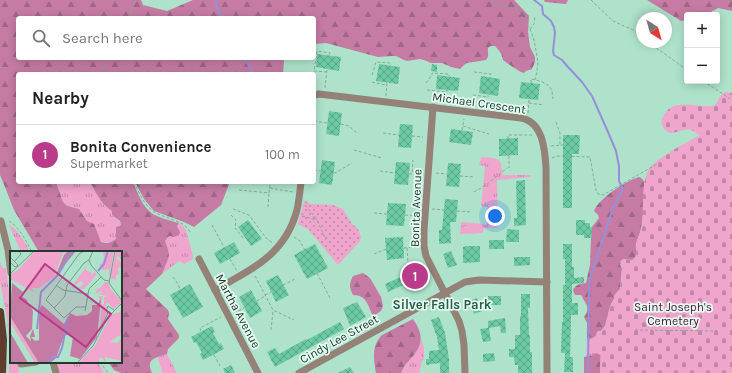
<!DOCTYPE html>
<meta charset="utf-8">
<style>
:root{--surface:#fff;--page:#f2f2f2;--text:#222;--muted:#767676;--line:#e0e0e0;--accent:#b93b89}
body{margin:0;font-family:Karla,sans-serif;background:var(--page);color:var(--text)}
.controls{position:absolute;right:12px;top:12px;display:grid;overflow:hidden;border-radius:4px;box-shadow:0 2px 10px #0003}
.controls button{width:36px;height:36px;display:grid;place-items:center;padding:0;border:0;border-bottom:1px solid var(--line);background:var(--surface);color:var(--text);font:20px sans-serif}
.compass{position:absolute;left:636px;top:12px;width:36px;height:36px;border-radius:50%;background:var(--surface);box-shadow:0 2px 10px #0003;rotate:143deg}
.you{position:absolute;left:495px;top:216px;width:14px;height:14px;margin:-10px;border:3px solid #fff;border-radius:50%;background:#1a73e8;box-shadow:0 0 0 6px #1a73e833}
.badge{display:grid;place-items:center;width:26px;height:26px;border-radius:50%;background:var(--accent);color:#fff;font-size:13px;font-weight:700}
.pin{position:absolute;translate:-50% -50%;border:2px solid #fff;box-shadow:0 1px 4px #0006}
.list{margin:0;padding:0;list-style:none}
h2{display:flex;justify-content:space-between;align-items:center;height:52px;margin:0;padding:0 16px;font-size:17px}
h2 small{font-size:13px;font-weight:400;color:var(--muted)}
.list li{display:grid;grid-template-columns:26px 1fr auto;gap:12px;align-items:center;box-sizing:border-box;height:60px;padding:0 16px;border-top:1px solid var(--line)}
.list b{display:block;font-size:15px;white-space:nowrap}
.list p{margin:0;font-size:13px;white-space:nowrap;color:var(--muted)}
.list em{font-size:13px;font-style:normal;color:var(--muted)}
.icon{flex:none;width:22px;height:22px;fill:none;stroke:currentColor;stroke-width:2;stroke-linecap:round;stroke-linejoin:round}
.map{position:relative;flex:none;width:732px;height:373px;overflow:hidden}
.search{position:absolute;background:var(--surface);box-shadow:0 2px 10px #0003;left:16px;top:16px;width:300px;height:44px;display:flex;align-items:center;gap:10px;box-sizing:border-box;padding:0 14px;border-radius:4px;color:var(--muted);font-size:15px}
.panel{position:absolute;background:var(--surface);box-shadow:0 2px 10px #0003;left:16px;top:72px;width:300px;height:112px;border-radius:4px}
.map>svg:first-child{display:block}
.grass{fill:url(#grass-tufts)}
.forest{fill:url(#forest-firs)}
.wetland{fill:url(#wetland-marsh)}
.cemetery{fill:url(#cemetery-stones)}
.park{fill:url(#park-dots)}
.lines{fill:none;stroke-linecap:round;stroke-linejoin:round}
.stream{stroke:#9590d8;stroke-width:2}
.building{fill:url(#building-cross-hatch)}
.path{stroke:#81ab98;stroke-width:1;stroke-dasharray:3 2;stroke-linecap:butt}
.minor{stroke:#948178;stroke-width:7}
.major{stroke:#5e3d2e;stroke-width:8}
.labels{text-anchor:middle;stroke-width:3.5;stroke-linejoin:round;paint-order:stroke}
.street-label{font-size:12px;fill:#23382f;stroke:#e3fcf0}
.park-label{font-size:12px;fill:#53103a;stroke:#e3fcf0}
.neighbourhood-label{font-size:13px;font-weight:bold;fill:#2c5c4a;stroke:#e3fcf0}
.inset-river{fill:none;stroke:#9590d8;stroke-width:2}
.inset-road{fill:none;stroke:#769e8d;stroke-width:1}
.view{fill:#b93b89;fill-opacity:0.15;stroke:#b93b89;stroke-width:2}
.inset-edge{fill:none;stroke:#23382f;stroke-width:2}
</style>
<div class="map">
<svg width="732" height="373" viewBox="0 0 732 373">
<defs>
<pattern id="grass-tufts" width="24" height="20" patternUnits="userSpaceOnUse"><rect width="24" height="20" fill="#f0a5cd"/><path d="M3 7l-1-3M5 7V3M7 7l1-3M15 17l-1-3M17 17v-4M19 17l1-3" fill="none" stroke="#c287a7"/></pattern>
<pattern id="forest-firs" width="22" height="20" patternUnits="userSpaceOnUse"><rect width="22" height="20" fill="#c57ba3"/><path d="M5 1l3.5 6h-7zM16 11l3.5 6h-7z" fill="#a06685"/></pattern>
<pattern id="wetland-marsh" width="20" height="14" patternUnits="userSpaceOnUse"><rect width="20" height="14" fill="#f0a5cd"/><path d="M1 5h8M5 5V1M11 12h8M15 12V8" fill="none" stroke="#c287a7"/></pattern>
<pattern id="cemetery-stones" width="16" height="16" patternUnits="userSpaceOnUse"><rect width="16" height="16" fill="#f0a5cd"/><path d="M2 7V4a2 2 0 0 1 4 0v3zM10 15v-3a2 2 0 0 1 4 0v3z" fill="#c287a7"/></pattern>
<pattern id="park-dots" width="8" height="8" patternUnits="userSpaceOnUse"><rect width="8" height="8" fill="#f0a5cd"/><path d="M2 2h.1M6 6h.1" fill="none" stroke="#c287a7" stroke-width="1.8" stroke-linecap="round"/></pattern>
<pattern id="building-cross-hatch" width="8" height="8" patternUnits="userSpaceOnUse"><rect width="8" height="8" fill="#6bc9a4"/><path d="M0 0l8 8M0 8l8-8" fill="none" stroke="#58a486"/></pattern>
</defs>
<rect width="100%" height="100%" fill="#aee2cb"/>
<g class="grass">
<path d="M 481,157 C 498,159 502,156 502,175 L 531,175 L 531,177 L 497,180 L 498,228 L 484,228 L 483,233 L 460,234 L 461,225 C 468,228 477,226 485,225 L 486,224 L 487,207 L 481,206 L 485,166 L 479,165 Z"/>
<path d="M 56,182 L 90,182 C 96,193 101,204 112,211 L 112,215 L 120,222 L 121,225 L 116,229 L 116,239 C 110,243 107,243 101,242 L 79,209 L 67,206 L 63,202 Z"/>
<path d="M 179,223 L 184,227 L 186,230 L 193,256 L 193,259 L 184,264 L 179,261 L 162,274 C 167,260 171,256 165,241 L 168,237 L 179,229 L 177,226 Z"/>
<path d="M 9,225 L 10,225 C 19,232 25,242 30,252 L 21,252 Z"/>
<path d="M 0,261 L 2,268 L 6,268 L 11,308 L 11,362 L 18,362 L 19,373 L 9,373 L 9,341 L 7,318 L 0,282 Z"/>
<path d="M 598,331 L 601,331 L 601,355 L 598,354 C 594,354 591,356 586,357 L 587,339 L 589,340 L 590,340 Z"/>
<path d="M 421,339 L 424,348 L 424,359 L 422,361 L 419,373 L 401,373 L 407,363 L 415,354 Z"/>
<path d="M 167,354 L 177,373 L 162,373 C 162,367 158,363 158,357 Z"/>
<path d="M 57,362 L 98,362 L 104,373 L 59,373 Z"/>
</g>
<g class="forest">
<path d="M 0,0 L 141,0 L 143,5 L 167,11 L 193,0 L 514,0 L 529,16 L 528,32 L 530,47 L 535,57 L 535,62 L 532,69 L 526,71 L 524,73 L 519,71 L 507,63 L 503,60 L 501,53 L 495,46 C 482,45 492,54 486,60 L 467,63 L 465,64 L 460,69 L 451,67 L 442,63 L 431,63 L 424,60 L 420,59 L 407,61 L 404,60 L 396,56 L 392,56 L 378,57 L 326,43 L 314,44 L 314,18 L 18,18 L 18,58 L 283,58 L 284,61 L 283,74 L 18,74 L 18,182 L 56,182 L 63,202 L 67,206 L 79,209 L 87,221 L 94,224 L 101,242 C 107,244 110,243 116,239 L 116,227 L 120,226 L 121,225 L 120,221 L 112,215 L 112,211 C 101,204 96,193 90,182 L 133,182 C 138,193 142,207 153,214 C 160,218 171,221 179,223 L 177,226 L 180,232 L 179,235 L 174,237 L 170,236 L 168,237 L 165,241 L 168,249 L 169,255 L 168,259 L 162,274 L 146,289 L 168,310 L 169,313 L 168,319 L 179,335 L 179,338 L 168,349 L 167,354 C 156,358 145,358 152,373 L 121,373 L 114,370 L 108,362 L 121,362 L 121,252 L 39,252 L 14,210 L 3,182 L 0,175 Z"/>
<path d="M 544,0 L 568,0 L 566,4 L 545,2 Z"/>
<path d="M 647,0 L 732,0 L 732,11 L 718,8 L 705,15 L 687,15 L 687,20 L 681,21 Z"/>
<path d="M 640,177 C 642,179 643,179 644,182 C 646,189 643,221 641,229 C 640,234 637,239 636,244 C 635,250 639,256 632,260 L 624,259 L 620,265 L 622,268 L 620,289 L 615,295 L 614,299 L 611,304 L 605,326 L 601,331 L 598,331 L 594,337 L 589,340 L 587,339 L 587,323 L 584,317 C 585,315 587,313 587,311 C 589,305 583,301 582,296 L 581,295 L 575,295 L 573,290 C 576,284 580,284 586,283 L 590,265 L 591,238 L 592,238 L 592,227 L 599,218 L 598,215 L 594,211 C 598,199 628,179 640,177 Z"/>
<path d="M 135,182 L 230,182 L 221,205 L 194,227 L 184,222 L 154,211 L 144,199 Z"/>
<path d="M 363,273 L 370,278 L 381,297 L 383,306 L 381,311 L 373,316 C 368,306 367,295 353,295 C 349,287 349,284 353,276 Z"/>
<path d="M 413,319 C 422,332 424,342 414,355 C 411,359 407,362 404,367 C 403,369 402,371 401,373 L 376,373 C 374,359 371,346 382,335 Z"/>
<path d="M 596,353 L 601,355 L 600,373 L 584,373 L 584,357 L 590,356 Z"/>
</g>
<path class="wetland" d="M 461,222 L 486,224 C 480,228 468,228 461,225 Z"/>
<path class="cemetery" d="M 726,92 L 732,93 L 732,373 L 600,373 L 601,332 L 605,326 L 610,306 L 614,299 L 615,294 L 620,289 L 622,268 L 620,262 C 623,257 627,260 632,260 C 639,257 635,250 636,244 C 637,241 638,238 639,235 C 641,231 642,225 642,220 C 644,205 641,182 649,169 C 655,159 689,141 700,135 C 697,134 694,131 691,130 C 684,128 677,133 670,133 C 666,131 663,129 662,124 C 661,120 662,118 664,115 C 674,97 698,108 714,106 C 720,101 717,96 726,92 Z"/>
<path class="park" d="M 304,201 L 308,202 L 311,204 L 333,205 L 343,209 L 352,224 L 358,229 L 361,237 L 360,241 L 338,265 L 309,230 L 298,224 L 301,214 Z"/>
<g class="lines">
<g class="stream">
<path d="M 216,0 L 217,8 L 222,18"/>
<path d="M 534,0 L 542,6 L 543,14 L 551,21 L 554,27 L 555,33 L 553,51 L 554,55 L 562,60 L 568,67 L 582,82 L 592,96 L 608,132 L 616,151 L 619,166 L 619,181 L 622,187 L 622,191 L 613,208 L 591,275 L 589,286 L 588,373"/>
<path d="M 244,58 L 254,74"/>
</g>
</g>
<g class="building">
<path d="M 317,54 L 341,57 L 339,71 L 316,67 Z"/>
<path d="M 379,64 L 400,67 L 398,84 L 376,81 Z"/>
<path d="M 432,64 L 437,65 L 437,72 L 431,71 Z"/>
<path d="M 437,75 L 460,78 L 458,91 L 436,89 Z"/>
<path d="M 481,76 L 500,79 L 498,96 L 479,93 Z"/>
<path d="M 521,82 L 540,84 L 538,100 L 519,98 Z"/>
<path d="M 329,111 L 342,113 L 339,136 L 326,134 Z"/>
<path d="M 400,124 L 413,125 L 411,148 L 398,147 Z"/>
<path d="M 451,129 L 473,132 L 471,145 L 449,142 Z"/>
<path d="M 563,135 L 580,135 L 579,154 L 572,154 L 572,208 L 563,208 Z"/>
<path d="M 518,138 L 518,155 L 499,156 L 499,139 Z"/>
<path d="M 322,160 L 335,162 L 332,185 L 319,183 Z"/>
<path d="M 396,162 L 410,163 L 408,185 L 394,184 Z"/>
<path d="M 448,163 L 461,164 L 459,187 L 446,186 Z"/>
<path d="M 525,180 L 526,225 L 514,226 L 514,218 L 517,218 L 516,181 Z"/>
<path d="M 445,199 L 458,200 L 456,222 L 450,222 L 451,243 L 439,244 L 439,230 L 442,230 Z"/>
<path d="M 388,203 L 406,204 L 404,226 L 386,225 Z"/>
<path d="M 248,220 L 262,239 L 251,246 L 238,227 Z"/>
<path d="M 576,220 L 585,220 L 585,223 L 590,223 L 590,227 L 592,227 L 592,238 L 584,238 L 584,235 L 576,235 Z"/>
<path d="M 507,229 L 519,230 L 519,242 L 506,242 Z"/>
<path d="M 403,237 L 404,258 L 387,260 L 385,238 Z"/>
<rect x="489" y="240" width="15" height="9"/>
<path d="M 234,242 L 240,253 L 220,264 L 214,253 Z"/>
<path d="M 315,244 L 328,268 L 307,279 L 294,255 Z"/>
<path d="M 563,244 L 572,244 L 572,267 L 574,267 L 574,278 L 584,277 L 584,283 L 572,284 L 572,303 L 578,303 L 578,315 L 571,315 L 571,318 L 570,357 L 573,357 L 573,372 L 564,372 L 565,353 L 561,353 L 562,322 L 563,322 L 563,285 L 565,285 L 565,259 L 563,259 Z"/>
<path d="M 466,246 L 480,246 L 480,262 L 463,263 L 463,247 Z"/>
<path d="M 451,251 L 457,265 L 448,268 L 443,254 Z"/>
<path d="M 514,257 L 530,257 L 530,265 L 514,266 Z"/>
<path d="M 417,270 L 421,277 L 388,292 L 385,284 Z"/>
<path d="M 278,275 L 289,295 L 276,302 L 266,281 Z"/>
<path d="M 190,284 L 203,307 L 183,318 L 170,295 Z"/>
<path d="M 251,290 L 262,311 L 250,318 L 239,297 Z"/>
<path d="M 521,294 L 530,294 L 530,308 L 528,308 L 529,335 L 530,335 L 530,352 L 532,352 L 532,373 L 518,373 L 518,365 L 515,365 L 514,357 L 509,357 L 509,349 L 515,349 L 515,335 L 520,335 L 520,316 L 521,316 Z"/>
<rect x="488" y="296" width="13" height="9"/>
<path d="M 477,298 L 482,311 L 474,314 L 469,301 Z"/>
<path d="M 357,302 L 366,317 L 350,326 L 343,308 Z"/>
<path d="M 439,317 L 445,333 L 449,359 L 449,373 L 440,373 L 440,363 L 426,365 L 426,359 L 429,359 L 429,351 L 439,350 L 437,337 L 431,320 Z"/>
<path d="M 505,318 L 506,333 L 501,333 L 500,326 L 489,328 L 491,341 L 483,342 L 480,329 L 488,328 L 488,321 Z"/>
<path d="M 340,322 L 344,329 L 275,367 L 267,352 L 275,348 L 279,354 L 306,339 L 307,340 Z"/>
<path d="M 212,326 L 215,332 L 213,333 L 219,344 L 221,343 L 224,349 L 203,360 L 200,354 L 202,353 L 196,342 L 194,343 L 191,337 Z"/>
<path d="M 494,353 L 495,361 L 483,362 L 483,354 Z"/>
<path d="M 231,365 L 235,373 L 225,373 L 223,369 Z"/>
<path d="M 350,367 L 354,373 L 338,373 Z"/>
</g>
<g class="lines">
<g class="path">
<path d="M 492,0 L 502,6 L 512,8 L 517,10 L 530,29 L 534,40 L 538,62 L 537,71 L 535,80"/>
<path d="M 591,0 L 613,21 L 633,30 L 642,37"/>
<path d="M 128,18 L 135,0"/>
<path d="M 530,29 L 534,24 L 535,16"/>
<path d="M 648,42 L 687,70"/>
<path d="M 301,58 L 315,60"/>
<path d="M 327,72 L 314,71 L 317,51 L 330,53 L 329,56"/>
<path d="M 474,72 L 491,74 L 490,78"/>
<path d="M 101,74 L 108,58"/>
<path d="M 372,75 L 376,62 L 390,63 L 389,65"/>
<path d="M 703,81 L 732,100"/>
<path d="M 372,82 L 386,85"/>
<path d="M 426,83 L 432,75 L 432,73 L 449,74 L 449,76"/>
<path d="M 531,83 L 531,79 C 537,80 549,83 551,89 C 553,92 552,96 553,99"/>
<path d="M 325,88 L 327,69"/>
<path d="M 427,90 L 447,92 L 447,90"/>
<path d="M 473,95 L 488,97 L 488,95"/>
<path d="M 386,96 L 387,82"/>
<path d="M 529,103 L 544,105"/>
<path d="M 528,113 L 529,99"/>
<path d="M 314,121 L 327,123"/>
<path d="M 556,122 L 560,133 L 560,145"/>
<path d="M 341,124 L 349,126 L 357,133"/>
<path d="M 463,126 L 489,134"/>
<path d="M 462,130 L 464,119"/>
<path d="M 383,133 L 399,135"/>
<path d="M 412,136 L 423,137"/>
<path d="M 508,139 L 508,135 L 532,135"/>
<path d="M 551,146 L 563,145"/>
<path d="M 354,150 L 382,158"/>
<path d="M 509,156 L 509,168"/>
<path d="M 552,158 L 557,156 L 590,157 L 596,190 L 598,194 L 603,195 L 657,164"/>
<path d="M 314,170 L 320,171"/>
<path d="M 380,171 L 395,173"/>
<path d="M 334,173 L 335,173 L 352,163"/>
<path d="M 436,173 L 447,174"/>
<path d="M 409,174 L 412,174 L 413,160"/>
<path d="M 460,176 L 475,177"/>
<path d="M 134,182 C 139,192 143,204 153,211 C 164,219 183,219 190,232"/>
<path d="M 270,188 L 293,192"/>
<path d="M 239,190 L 269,193 L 270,185"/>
<path d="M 474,192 L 486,185 L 507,168"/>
<path d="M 305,205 L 316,218 L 326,240"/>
<path d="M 268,207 L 269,194"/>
<path d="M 233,209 L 249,215 L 266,238 L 273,243"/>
<path d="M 432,209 L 444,210"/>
<path d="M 457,211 L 472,212"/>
<path d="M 374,213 L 387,214"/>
<path d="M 231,215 L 236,220 L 235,228 L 243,238 L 244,237"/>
<path d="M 405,215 L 418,216"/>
<path d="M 302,216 L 317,220"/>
<path d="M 9,221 C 20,228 26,241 32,252"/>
<path d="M 212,225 L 224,247"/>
<path d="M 294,237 L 299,240 L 305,250"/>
<path d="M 404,248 L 417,247"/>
<path d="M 407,248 L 408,263"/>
<path d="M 374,254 L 386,249"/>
<path d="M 230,259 L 237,271"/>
<path d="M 317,273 L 330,298"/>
<path d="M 255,276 L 273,310 L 294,320"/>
<path d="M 173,277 L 178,284 L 180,289"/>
<path d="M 283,285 L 295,279"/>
<path d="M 265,295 L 271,292"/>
<path d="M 257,301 L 265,296"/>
<path d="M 234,313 L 244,308"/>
<path d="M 271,330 L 273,311"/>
<path d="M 635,330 L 713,331"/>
<path d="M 201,331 L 200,328 L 221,317"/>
<path d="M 214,355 L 220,366"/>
<path d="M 100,362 L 108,373"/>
</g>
<g class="minor">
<path d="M 314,95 L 319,94 L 521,118 C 543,122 545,150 546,168 L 547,373"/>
<path d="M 433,107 L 424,230 L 424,246 L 426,256 L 459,321 L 462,331 L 464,345 L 465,373"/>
<path d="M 0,222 L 1,221 L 8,250 L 11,273"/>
<path d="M 199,259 L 258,373"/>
<path d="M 215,290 C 252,269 285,255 297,210 C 299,201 300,191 301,182"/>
<path d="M 21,362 L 21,364 L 36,362"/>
<path d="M 53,362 L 56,373"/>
<path d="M 299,373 L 465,282 L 479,280 L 547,282"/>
</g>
<path class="major" d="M 0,312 L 3,340 L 2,373"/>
</g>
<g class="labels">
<g class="street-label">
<text transform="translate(479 103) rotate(8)" y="4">Michael Crescent</text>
<text transform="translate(416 208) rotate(-88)" y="4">Bonita Avenue</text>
<text transform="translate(238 311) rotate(62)" y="4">Martha Avenue</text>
<text transform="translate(339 339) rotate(-29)" y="4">Cindy Lee Street</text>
</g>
<g class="park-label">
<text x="673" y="311">Saint Joseph's<tspan x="673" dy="14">Cemetery</tspan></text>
</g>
<g class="neighbourhood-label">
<text x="442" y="309">Silver Falls Park</text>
</g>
</g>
<g transform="translate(10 251)">
<rect width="112" height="112" fill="#aee2cb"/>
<path d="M 98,0 L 98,3 L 104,0 L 99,26 L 99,18 L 93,19 L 89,13 L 91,14 L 94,7 L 93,2 ZM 106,0 L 112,0 L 112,10 L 108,5 L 106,7 L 112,12 L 112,16 L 108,17 L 109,23 L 106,24 L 106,29 L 100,27 ZM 76,16 L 76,19 L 82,22 L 79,26 L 84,22 L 84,20 L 87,23 L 82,29 L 74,38 L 67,38 L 74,33 L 71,30 L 61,37 ZM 95,31 L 98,31 L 101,39 L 112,51 L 104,58 L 97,51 L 95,61 L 97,62 L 90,76 L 92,55 L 90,52 L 89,45 L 93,45 L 91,52 L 94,54 L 94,46 L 98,45 L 87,43 L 92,42 L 91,40 L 85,43 L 87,39 L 84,39 L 90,37 ZM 112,60 L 112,86 L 108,85 L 100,91 L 107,92 L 111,88 L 112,110 L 95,106 L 96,112 L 93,112 L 95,110 L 91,106 L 88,109 L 92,112 L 68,112 L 85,95 L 101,64 ZM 0,65 L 29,112 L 25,112 L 0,71 Z" fill="#f0a5cd"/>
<path d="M 58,0 L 66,0 L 46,24 L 54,4 ZM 2,32 L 13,41 L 10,45 L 16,48 L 23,60 L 22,78 L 16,85 L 21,90 L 20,85 L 23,78 L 25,86 L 21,86 L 25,90 L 29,89 L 29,59 L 32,54 L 54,73 L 60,62 L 66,65 L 77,64 L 82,60 L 82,54 L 87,54 L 91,48 L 87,86 L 70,108 L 60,105 L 63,86 L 59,83 L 54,85 L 46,107 L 40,112 L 29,112 L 0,65 ZM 0,81 L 18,112 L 0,112 Z" fill="#c57ba3"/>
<path d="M 25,0 L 58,0 L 53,2 L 44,26 L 29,37 L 22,37 L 24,41 L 0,28 L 0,24 L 8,19 Z" fill="#f0a5cd"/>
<path class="inset-river" d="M 88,20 L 94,13 L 98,0M 27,78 L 31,41 L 48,24 L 62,0M 39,112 L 42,106 L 48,106 L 52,97 L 58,66"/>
<path class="inset-road" d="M 74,0 L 69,3 L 36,49 L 54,67 L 66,56 L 76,56M 83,0 L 79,9 L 81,14 L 94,29 L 99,30M 105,0 L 99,32 L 112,50M 0,6 L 8,14 L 5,16 L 0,11M 5,10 L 11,3 L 9,0M 0,23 L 24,0M 46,34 L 53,39 L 78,43M 44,57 L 55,45 L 57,34 L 74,12 L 79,9M 75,60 L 79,38 L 91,26M 93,77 L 91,76 L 98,62 L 96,60 L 98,55 L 104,59M 67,112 L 83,95 L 98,66 L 112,52"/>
<path class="view" d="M 35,13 L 101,63 L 76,96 L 10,47 Z"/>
<rect width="112" height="112" class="inset-edge"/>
</g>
</svg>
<div class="controls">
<button>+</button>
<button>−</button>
</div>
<svg class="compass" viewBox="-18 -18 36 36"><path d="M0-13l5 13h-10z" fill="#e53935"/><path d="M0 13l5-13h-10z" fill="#767676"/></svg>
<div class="you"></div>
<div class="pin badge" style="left:415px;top:276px">1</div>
<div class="search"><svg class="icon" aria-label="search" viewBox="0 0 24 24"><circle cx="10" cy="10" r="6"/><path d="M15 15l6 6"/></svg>Search here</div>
<section class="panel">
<h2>Nearby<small></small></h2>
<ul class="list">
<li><span class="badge">1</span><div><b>Bonita Convenience</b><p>Supermarket</p></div><em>100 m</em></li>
</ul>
</section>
</div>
